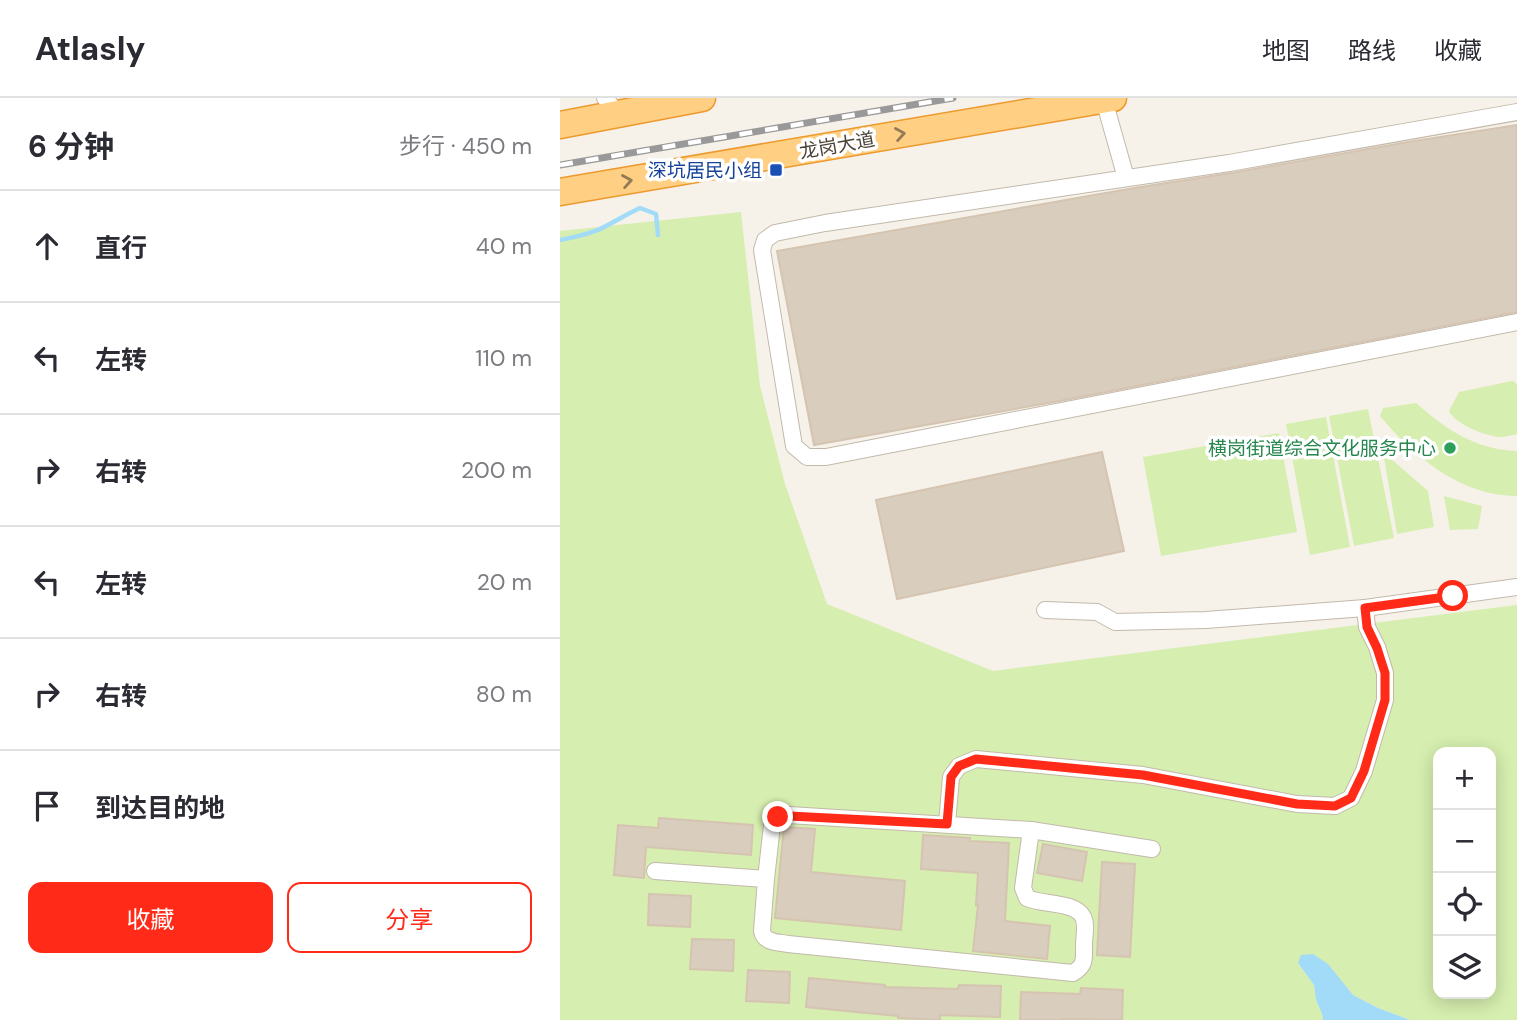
<!DOCTYPE html>
<html lang="zh">
<meta charset="utf-8">
<style>
:root{--surface:#fff;--page:#f2f2f3;--text:#2b2b33;--muted:#7c7c81;--line:#e1e1e2;--accent:#ff2b18}
body{margin:0;font-family:"DM Sans","Noto Sans SC",sans-serif;background:var(--page);color:var(--text)}
.controls{position:absolute;right:21px;bottom:21px;display:grid;overflow:hidden;border-radius:14px;box-shadow:0 4px 18px #0003}
.controls button{width:63px;height:63px;display:grid;place-items:center;padding:0;border:0;border-bottom:2px solid var(--line);background:var(--surface);color:var(--text);font:35px sans-serif}
.stop{position:absolute;width:21px;height:21px;margin:-16px;border:5px solid #ff2b18;border-radius:50%;background:#fff}
.stop.end{background:#ff2b18;border-color:#fff;box-shadow:0 2px 7px #0008}
.list{margin:0;padding:0;list-style:none}
h2{display:flex;justify-content:space-between;align-items:center;height:91px;margin:0;padding:0 28px;font-size:30px}
h2 small{font-size:23px;font-weight:400;color:var(--muted)}
.list li{display:grid;grid-template-columns:46px 1fr auto;gap:21px;align-items:center;box-sizing:border-box;height:112px;padding:0 28px;border-top:2px solid var(--line)}
.list b{display:block;font-size:26px;white-space:nowrap}
.list em{font-size:23px;font-style:normal;color:var(--muted)}
.actions{display:flex;gap:14px;padding:21px 28px}
.actions a{flex:1;padding:16px 0;border:2px solid var(--accent);border-radius:14px;text-align:center;font-size:24px;color:var(--accent)}
.actions .main{background:var(--accent);color:#fff}
.icon{flex:none;width:38px;height:38px;fill:none;stroke:currentColor;stroke-width:2;stroke-linecap:round;stroke-linejoin:round}
.map{position:relative;flex:none;width:957px;height:922px;overflow:hidden}
header{display:flex;align-items:center;gap:42px;box-sizing:border-box;height:98px;padding:0 35px;background:var(--surface);border-bottom:2px solid var(--line)}
header strong{font-size:33px}
nav{display:flex;gap:38px;margin-inline-start:auto;font-size:24px}
main{display:flex}
aside{flex:1;background:var(--surface)}
.map>svg:first-child{display:block}
.green{fill:#d6eeaf;fill-rule:evenodd}
.water{fill:#a1dbf8}
.lines{fill:none;stroke-linecap:round;stroke-linejoin:round}
.stream{stroke:#a1dbf8;stroke-width:4.5}
.building{fill:#d9cdbe;stroke:#d5c4b0;stroke-width:2}
.minor-casing{stroke:#c3b9ab;stroke-width:18}
.trunk-casing{stroke:#ed992d;stroke-width:29}
.minor{stroke:#fff;stroke-width:16}
.trunk{stroke:#ffd083;stroke-width:26}
.rail-casing{stroke:#999;stroke-width:7}
.rail{stroke:#fff;stroke-width:4.5;stroke-dasharray:13;stroke-linecap:butt}
.oneway{stroke:#937b55}
.route{stroke:#ff2b18;stroke-width:9}
.transit-dot{fill:#1a4fb4;stroke:#fff;stroke-width:2.5}
.leisure-dot{fill:#2e9e5b;stroke:#fff;stroke-width:2.5}
.labels{text-anchor:middle;stroke-width:7;stroke-linejoin:round;paint-order:stroke}
.street-label{font-size:19px;fill:#4b4237;stroke:#fff}
.transit-label{font-size:19px;fill:#164399;stroke:#fff;text-anchor:end}
.leisure-label{font-size:19px;fill:#27864d;stroke:#fff;text-anchor:end}
</style>
<header>
<strong>Atlasly</strong>
<nav><a>地图</a><a>路线</a><a>收藏</a></nav>
</header>
<main>
<aside>
<h2>6 分钟<small>步行 · 450 m</small></h2>
<ul class="list">
<li><svg class="icon" aria-label="ahead" viewBox="0 0 24 24"><path d="M12 20V5M6 11l6-6 6 6"/></svg><div><b>直行</b></div><em>40 m</em></li>
<li><svg class="icon" aria-label="left" viewBox="0 0 24 24"><path d="M17 20v-9H6M10 6l-5 5 5 5"/></svg><div><b>左转</b></div><em>110 m</em></li>
<li><svg class="icon" aria-label="right" viewBox="0 0 24 24"><path d="M7 20v-9h11M14 6l5 5-5 5"/></svg><div><b>右转</b></div><em>200 m</em></li>
<li><svg class="icon" aria-label="left" viewBox="0 0 24 24"><path d="M17 20v-9H6M10 6l-5 5 5 5"/></svg><div><b>左转</b></div><em>20 m</em></li>
<li><svg class="icon" aria-label="right" viewBox="0 0 24 24"><path d="M7 20v-9h11M14 6l5 5-5 5"/></svg><div><b>右转</b></div><em>80 m</em></li>
<li><svg class="icon" aria-label="arrive" viewBox="0 0 24 24"><path d="M6 21V4h12l-3 4 3 4H6"/></svg><div><b>到达目的地</b></div></li>
</ul>
<div class="actions"><a class="main">收藏</a><a>分享</a></div>
</aside>
<div class="map">
<svg width="957" height="922" viewBox="0 0 957 922">
<rect width="100%" height="100%" fill="#f6f2ea"/>
<g class="green">
<path d="M 181,114 L 200,288 L 225,386 L 267,506 L 433,573 L 957,507 L 957,922 L 850,922 L 818,910 L 793,897 L 782,885 L 738,865 L 754,887 L 756,902 L 762,916 L 763,922 L 0,922 L 0,133 ZM 878,654 L 931,654 L 931,896 L 878,896 Z"/>
<path d="M 952,283 L 955,284 L 957,287 L 957,336 C 952,337 945,339 940,339 C 925,338 895,326 889,313 L 899,294 Z"/>
<path d="M 856,305 C 887,332 914,351 957,353 L 957,398 C 901,398 854,359 820,318 L 823,310 Z"/>
<path d="M 808,311 L 834,440 L 794,448 L 769,318 Z"/>
<path d="M 766,319 L 790,449 L 750,457 L 726,326 Z"/>
<path d="M 719,335 L 737,434 L 601,458 L 583,359 Z"/>
<path d="M 823,354 L 868,393 L 874,429 L 837,436 Z"/>
<path d="M 884,398 L 922,408 L 918,431 L 890,432 Z"/>
</g>
<path class="water" d="M 753,856 L 768,866 L 793,897 L 818,910 L 850,922 L 763,922 L 762,916 L 756,902 L 754,887 L 738,865 L 741,857 Z"/>
<g class="lines">
<path class="stream" d="M 0,142 C 15,139 31,136 44,129 C 56,123 67,116 80,110 L 96,116 L 98,137"/>
</g>
<g class="building">
<path d="M 957,27 L 957,214 L 505,302 L 254,347 L 217,153 L 574,90 L 671,75 L 848,44 Z"/>
<path d="M 542,354 L 564,453 L 337,501 L 316,402 Z"/>
<path d="M 99,720 L 193,727 L 191,757 L 86,749 L 84,780 L 54,777 L 58,727 L 98,730 Z"/>
<path d="M 224,729 L 255,731 L 251,774 L 345,783 L 341,832 L 215,820 Z"/>
<path d="M 363,737 L 410,740 L 410,743 L 449,745 L 445,823 L 490,828 L 487,861 L 413,853 L 418,807 L 416,807 L 418,775 L 361,771 Z"/>
<path d="M 483,746 L 527,754 L 522,783 L 477,775 Z"/>
<path d="M 542,764 L 575,766 L 570,859 L 537,857 Z"/>
<path d="M 89,796 L 131,798 L 130,829 L 88,827 Z"/>
<path d="M 132,841 L 174,842 L 173,873 L 130,871 Z"/>
<path d="M 188,872 L 230,874 L 229,905 L 186,903 Z"/>
<path d="M 249,880 L 325,887 L 325,889 L 398,891 L 399,887 L 441,888 L 440,919 L 380,917 L 380,922 L 338,920 L 338,918 L 246,909 Z"/>
<path d="M 521,890 L 563,892 L 562,922 L 502,921 L 502,922 L 460,922 L 461,894 L 520,896 Z"/>
</g>
<g class="lines">
<defs>
<g id="minor">
<path d="M 45,0 L 57,15"/>
<path d="M 544,2 L 566,80"/>
<path d="M 957,14 L 669,65 L 265,125 L 215,135 L 205,142 L 202,152 L 234,348 L 247,359 L 266,359 L 957,224"/>
<path d="M 485,512 L 537,514 L 555,524 L 646,522 L 805,510"/>
<path d="M 387,726 L 391,679 L 399,668 L 416,661 L 583,677 L 737,706 L 775,708 L 791,700 L 804,673 L 825,602 L 825,575 L 817,549 L 807,529 L 805,510 L 957,489"/>
<path d="M 471,732 L 592,751"/>
<path d="M 95,773 L 206,781 L 202,833 C 204,845 218,844 228,846 L 513,875 C 526,867 524,861 524,846 C 524,839 527,826 523,819 C 515,803 481,807 467,800 L 463,790 L 471,732 L 229,717 L 218,719 L 212,727 L 206,781"/>
</g>
<g id="trunk">
<path d="M 0,27 L 142,0"/>
<path d="M 0,94 L 553,0"/>
</g>
</defs>
<use href="#minor" class="minor-casing"/>
<use href="#trunk" class="trunk-casing"/>
<use href="#minor" class="minor"/>
<use href="#trunk" class="trunk"/>
<defs>
<path id="rail" d="M 0,67 L 393,0"/>
</defs>
<use href="#rail" class="rail-casing"/>
<use href="#rail" class="rail"/>
</g>
<defs><path id="oneway-chevron" d="M-2-3.5L2.5 0L-2 3.5" fill="none" stroke-width="1.6" stroke-linecap="round" stroke-linejoin="round" transform="scale(1.75)"/></defs>
<g class="oneway">
<use href="#oneway-chevron" transform="translate(340 36) rotate(-10)"/>
<use href="#oneway-chevron" transform="translate(67 83) rotate(-10)"/>
</g>
<g class="lines">
<path class="route" d="M 218,719 L 229,718 L 387,726 L 391,679 L 399,668 L 416,661 L 583,677 L 737,706 L 775,708 L 791,700 L 804,673 L 825,602 L 825,575 L 817,550 L 807,529 L 805,510 L 893,498"/>
</g>
<rect class="transit-dot" x="209" y="65" width="14" height="14" rx="3.5"/>
<circle class="leisure-dot" cx="890" cy="350" r="7"/>
<g class="labels">
<g class="street-label">
<text transform="translate(277 47) rotate(-10)" y="7">龙岗大道</text>
</g>
<g class="transit-label">
<text x="202" y="79">深坑居民小组</text>
</g>
<g class="leisure-label">
<text x="876" y="357">横岗街道综合文化服务中心</text>
</g>
</g>
</svg>
<div class="controls">
<button>+</button>
<button>−</button>
<button><svg class="icon" aria-label="locate" viewBox="0 0 24 24"><circle cx="12" cy="12" r="6"/><path d="M12 2v4M12 18v4M2 12h4M18 12h4"/></svg></button>
<button><svg class="icon" aria-label="layers" viewBox="0 0 24 24"><path d="M12 4l9 5-9 5-9-5zM3 14l9 5 9-5"/></svg></button>
</div>
<div class="stop" style="left:893px;top:498px"></div>
<div class="stop end" style="left:218px;top:719px"></div>
</div>
</main>
